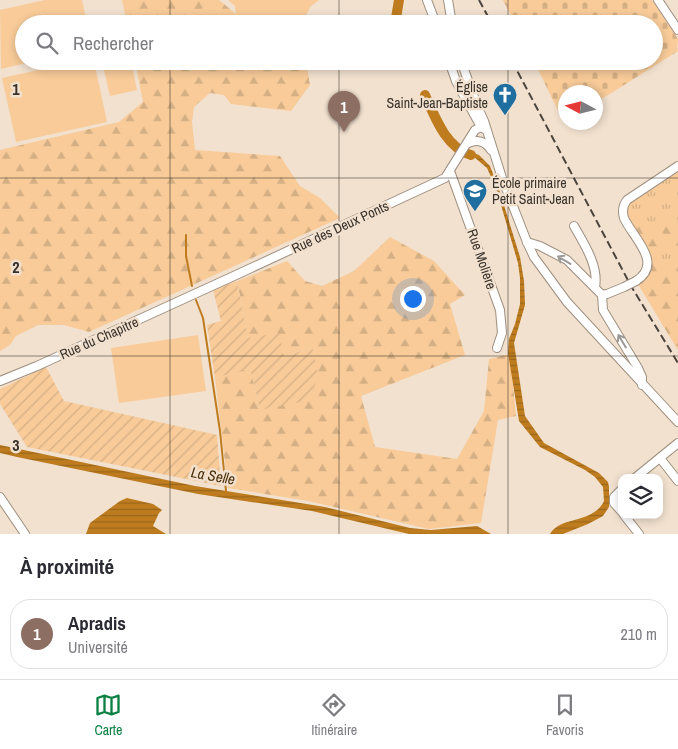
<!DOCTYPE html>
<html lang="fr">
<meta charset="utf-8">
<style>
:root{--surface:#fff;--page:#f2f2f3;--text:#2b2b33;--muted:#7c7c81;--line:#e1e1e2;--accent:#0b8043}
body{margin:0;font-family:"Archivo Narrow",sans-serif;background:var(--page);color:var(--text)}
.controls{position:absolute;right:15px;bottom:15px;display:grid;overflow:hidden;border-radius:10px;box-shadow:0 2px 8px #0003}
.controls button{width:45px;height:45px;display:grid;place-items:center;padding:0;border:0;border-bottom:1px solid var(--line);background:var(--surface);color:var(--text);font:25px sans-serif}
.compass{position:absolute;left:558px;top:85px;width:45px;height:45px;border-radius:50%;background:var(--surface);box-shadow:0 2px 8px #0003;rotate:277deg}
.you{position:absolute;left:412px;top:298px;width:18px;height:18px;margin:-12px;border:4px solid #fff;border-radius:50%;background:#1a73e8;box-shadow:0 0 0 8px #1a73e833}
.badge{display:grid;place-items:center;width:32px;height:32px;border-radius:50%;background:var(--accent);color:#fff;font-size:16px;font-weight:700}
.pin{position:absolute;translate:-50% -41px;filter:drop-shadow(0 1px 2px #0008)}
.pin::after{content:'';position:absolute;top:26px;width:18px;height:15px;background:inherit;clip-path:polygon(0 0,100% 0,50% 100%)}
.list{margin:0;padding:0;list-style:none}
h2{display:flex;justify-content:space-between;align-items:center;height:65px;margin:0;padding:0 20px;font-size:21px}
h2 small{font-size:16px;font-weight:400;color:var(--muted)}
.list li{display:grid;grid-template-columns:32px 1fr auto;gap:15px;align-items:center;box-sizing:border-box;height:70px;margin:0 10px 10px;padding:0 10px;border:1px solid var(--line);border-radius:20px}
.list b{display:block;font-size:19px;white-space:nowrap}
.list p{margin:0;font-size:16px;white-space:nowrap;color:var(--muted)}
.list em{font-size:16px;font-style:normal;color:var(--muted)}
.icon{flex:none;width:28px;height:28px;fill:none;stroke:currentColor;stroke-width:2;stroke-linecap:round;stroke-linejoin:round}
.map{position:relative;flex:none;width:678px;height:534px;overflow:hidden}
.search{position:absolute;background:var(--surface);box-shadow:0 2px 8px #0003;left:15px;right:15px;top:15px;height:55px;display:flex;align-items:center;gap:12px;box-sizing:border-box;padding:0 18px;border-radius:28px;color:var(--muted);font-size:19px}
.sheet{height:145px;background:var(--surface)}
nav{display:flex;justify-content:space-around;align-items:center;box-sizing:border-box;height:70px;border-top:1px solid var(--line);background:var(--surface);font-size:14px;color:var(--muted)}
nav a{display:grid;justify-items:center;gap:2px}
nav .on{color:var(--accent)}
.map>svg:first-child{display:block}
.grass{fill:url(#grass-tufts)}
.forest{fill:url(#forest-firs)}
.cemetery{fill:url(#cemetery-stones)}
.garden{fill:url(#garden-furrows)}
.pitch{fill:#f8cb99}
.water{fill:url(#water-rules)}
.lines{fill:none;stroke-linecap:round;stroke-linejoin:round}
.stream{stroke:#be7c1e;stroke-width:2}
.river{stroke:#be7c1e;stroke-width:10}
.minor-casing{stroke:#9e8f7f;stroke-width:10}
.minor{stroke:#fff;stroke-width:8}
.rail{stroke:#4c453d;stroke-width:2;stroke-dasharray:8 4;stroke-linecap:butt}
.minor-bridge-casing{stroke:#9e8f7f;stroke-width:10;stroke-linecap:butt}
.minor-bridge{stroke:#fff;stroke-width:8}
.oneway{stroke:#9c9996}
.grid{fill:none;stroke:#39332c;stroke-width:1;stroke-opacity:0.55}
.labels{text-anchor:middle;stroke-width:5;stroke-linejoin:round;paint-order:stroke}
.poi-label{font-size:14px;fill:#39332c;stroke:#f2e1cf;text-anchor:end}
.street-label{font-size:14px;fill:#39332c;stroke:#f2e1cf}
.water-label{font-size:15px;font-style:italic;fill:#492e09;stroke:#f2e1cf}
.grid-label{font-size:16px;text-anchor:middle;font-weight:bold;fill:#39332c;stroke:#f2e1cf;stroke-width:5;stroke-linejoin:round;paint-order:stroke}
</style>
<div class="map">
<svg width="678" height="534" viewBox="0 0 678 534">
<defs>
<pattern id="grass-tufts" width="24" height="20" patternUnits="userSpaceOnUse" patternTransform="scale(1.25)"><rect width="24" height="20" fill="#f8cb99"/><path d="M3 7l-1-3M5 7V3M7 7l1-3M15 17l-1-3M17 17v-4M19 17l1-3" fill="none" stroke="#d5af84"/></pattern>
<pattern id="forest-firs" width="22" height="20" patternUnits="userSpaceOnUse" patternTransform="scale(1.25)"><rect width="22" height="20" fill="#f8cb99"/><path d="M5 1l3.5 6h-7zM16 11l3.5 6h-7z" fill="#d5af84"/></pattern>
<pattern id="cemetery-stones" width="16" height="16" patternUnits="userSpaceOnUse" patternTransform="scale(1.25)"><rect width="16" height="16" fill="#f8cb99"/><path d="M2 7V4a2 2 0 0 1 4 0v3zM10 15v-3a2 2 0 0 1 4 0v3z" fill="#d5af84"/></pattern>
<pattern id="garden-furrows" width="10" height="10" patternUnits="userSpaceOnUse" patternTransform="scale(1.25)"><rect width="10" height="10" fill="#f8cb99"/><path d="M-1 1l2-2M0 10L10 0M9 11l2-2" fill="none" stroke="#d5af84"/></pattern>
<pattern id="water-rules" width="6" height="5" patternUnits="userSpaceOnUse" patternTransform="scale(1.25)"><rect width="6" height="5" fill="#be7c1e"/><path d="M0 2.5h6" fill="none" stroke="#9b661b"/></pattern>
</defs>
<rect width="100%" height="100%" fill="#f2e1cf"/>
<path class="grass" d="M 678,170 L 678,350 L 638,284 L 650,269 L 650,253 L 627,220 L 628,204 Z"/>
<g class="forest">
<path d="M 122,0 L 219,0 L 236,14 L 237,24 L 127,24 Z"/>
<path d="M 135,61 L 306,61 L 310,85 L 291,111 L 231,104 L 224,95 L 210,93 L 194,107 L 192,122 L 195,150 L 280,156 L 300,186 L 320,198 L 340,218 L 89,332 L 64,325 L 38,325 L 16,336 L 10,345 L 0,351 L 0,150 L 119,122 L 143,102 Z"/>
<path d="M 628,204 L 638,220 L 648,223 L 657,221 L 678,232 L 678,245 L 673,249 L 660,250 L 658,256 L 669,266 L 678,267 L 678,350 L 638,284 L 650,269 L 650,253 L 627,220 Z"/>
<path d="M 390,237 L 434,261 L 465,295 L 450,304 L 465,355 L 361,396 L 375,447 L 457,459 L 484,411 L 489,359 L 510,354 L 516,416 L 498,420 L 481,523 L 429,529 L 308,501 L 228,488 L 215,378 L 250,367 L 260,410 L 312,347 L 284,357 L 248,339 L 237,281 L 287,261 L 305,281 L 322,286 L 354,271 Z"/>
</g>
<path class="cemetery" d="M 503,0 L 652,0 L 678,39 L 677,47 L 678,51 L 613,92 L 596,102 L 596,92 L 566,92 L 565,117 L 562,119 L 534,61 L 654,61 L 654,24 L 515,24 Z"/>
<g class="garden">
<path d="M 237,281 L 248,338 L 279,333 L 284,357 L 312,347 L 318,374 L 311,400 L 260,410 L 250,368 L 215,378 L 207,325 L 221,321 L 213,290 Z"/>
<path d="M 46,367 L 64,401 L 217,435 L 221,486 L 27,447 L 0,404 L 0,389 Z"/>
</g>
<g class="pitch">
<path d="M 45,0 L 82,0 L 87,24 L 24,24 L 24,61 L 34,61 L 1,69 L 0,10 Z"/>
<path d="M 228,0 L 319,0 L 311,6 L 301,24 L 237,24 L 235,6 Z"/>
<path d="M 79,61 L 94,61 L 107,122 L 16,142 L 2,78 Z"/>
<path d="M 102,61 L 131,61 L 137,90 L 110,96 Z"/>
<path d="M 198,335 L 206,391 L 119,403 L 111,348 Z"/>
</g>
<g class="water">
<path d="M 465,150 L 479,155 L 490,166 L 499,189 L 520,257 L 524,281 L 525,305 L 514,343 L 525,416 L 544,443 L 599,473 L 608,482 L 609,487 L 609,507 L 603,516 L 588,524 L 563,534 L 550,534 C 560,516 593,524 604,501 L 603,487 L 595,477 L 585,470 L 540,447 L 519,421 L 508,353 L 509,339 L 515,324 L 520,304 L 520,278 L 518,263 L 496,188 L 487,168 L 474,157 L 462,154 Z"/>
<path d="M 0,445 L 195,486 L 325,507 L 410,528 L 431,530 L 477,526 L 491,534 L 409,534 L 312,511 L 198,494 L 17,457 L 0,453 Z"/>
<path d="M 127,498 L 153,504 L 162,510 L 159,513 L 153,526 L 166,534 L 86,534 L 90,523 L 120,501 Z"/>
</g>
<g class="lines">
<g class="stream">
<path d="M 186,235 L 186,256 L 192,286"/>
<path d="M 196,300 L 203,318 L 220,431 L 226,491"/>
</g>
<g class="river">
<path d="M 395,24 L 399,0"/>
<path d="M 425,95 C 435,117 446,148 471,155"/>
</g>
<defs>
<g id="minor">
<path d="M 427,0 L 436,24"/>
<path d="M 448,0 L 452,24"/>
<path d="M 658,0 L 678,30"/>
<path d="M 449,61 L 456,81 L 481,127"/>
<path d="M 461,61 L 478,108 L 484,121 L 502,178 L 527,242 L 534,257 L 567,302 L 678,422"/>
<path d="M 468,143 C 478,139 485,141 491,150"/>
<path d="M 450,171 L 500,310 L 502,333 L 497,348"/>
<path d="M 574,226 C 584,244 599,266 595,287"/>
<path d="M 527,242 L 540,246 L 567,260 L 602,295 L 603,310 L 638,368 L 642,377 L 642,385"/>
<path d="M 636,281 C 664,263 633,238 624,218 C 622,211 623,205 627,200 L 678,166"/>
<path d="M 602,295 L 607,294 L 624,287"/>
<path d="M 0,381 L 37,366 L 236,275 L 445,178 L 475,130 L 481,127 L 486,130"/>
<path d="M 660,458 L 678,481"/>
<path d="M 635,478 L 678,443"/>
<path d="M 622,489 L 614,497 L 614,503 L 622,512"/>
<path d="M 0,497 L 25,534"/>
<path d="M 624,515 L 639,534"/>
</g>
</defs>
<use href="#minor" class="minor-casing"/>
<use href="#minor" class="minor"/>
<g class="rail">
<path d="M 479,0 L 492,24"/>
<path d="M 512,61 L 631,286 L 678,363"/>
</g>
<defs>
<path id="minor-bridge" d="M 624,287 L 636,281"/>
</defs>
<use href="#minor-bridge" class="minor-bridge-casing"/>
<use href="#minor-bridge" class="minor-bridge"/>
</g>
<defs><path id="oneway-shaft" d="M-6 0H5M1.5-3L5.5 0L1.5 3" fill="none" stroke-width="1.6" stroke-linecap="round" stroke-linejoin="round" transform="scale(1.25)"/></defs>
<g class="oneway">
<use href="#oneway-shaft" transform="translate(564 260) rotate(-149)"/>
<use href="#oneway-shaft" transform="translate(622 341) rotate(-121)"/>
</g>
<path class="grid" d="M 170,0 L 170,24M 339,0 L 339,24M 508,0 L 508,24M 170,61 L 170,534M 339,61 L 339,534M 508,61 L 508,534M 0,178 L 678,178M 0,356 L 678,356"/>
<defs>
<symbol id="church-pin" viewBox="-11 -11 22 30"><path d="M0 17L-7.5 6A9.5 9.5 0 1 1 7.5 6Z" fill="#1e6ea0" stroke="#f2e1cf"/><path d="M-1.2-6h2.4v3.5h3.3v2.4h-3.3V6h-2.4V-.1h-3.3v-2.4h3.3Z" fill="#fff"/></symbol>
<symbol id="school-pin" viewBox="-11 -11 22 30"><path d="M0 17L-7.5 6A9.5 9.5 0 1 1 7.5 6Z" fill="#1e6ea0" stroke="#f2e1cf"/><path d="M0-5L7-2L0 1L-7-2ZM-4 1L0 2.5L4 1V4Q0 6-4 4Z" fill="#fff"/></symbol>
</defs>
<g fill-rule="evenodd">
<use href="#church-pin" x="491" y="81" width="28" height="38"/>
<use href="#school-pin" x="461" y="177" width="28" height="38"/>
</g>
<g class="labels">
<g class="poi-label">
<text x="488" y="92">Église<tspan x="488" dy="16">Saint-Jean-Baptiste</tspan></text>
<text x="492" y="188" text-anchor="start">École primaire<tspan x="492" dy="16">Petit Saint-Jean</tspan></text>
</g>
<g class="street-label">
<text transform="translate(340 227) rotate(-25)" y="5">Rue des Deux Ponts</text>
<text transform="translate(482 259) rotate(71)" y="5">Rue Molière</text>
<text transform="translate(99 338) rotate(-24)" y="5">Rue du Chapitre</text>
</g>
<g class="water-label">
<text transform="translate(213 476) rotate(10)" y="5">La Selle</text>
</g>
</g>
<g class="grid-label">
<text x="16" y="95">1</text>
<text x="16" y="273">2</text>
<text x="16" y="451">3</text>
</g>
</svg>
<div class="controls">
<button><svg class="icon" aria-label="layers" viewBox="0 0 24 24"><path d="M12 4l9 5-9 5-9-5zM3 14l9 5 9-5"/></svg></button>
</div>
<svg class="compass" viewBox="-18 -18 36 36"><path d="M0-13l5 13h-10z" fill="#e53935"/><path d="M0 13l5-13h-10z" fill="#7c7c81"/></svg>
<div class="you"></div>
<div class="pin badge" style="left:344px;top:132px;background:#8d6e63">1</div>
<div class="search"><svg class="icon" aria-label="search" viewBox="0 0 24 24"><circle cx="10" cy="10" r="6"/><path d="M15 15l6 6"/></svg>Rechercher</div>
</div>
<section class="sheet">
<h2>À proximité<small></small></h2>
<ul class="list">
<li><span class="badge" style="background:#8d6e63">1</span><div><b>Apradis</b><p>Université</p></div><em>210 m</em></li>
</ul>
</section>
<nav>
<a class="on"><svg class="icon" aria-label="map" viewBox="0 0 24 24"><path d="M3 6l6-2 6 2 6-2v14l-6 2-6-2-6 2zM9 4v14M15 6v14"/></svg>Carte</a>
<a><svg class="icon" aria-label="directions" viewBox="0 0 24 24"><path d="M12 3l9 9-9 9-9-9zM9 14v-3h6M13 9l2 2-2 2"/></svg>Itinéraire</a>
<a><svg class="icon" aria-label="saved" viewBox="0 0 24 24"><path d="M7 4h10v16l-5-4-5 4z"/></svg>Favoris</a>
</nav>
